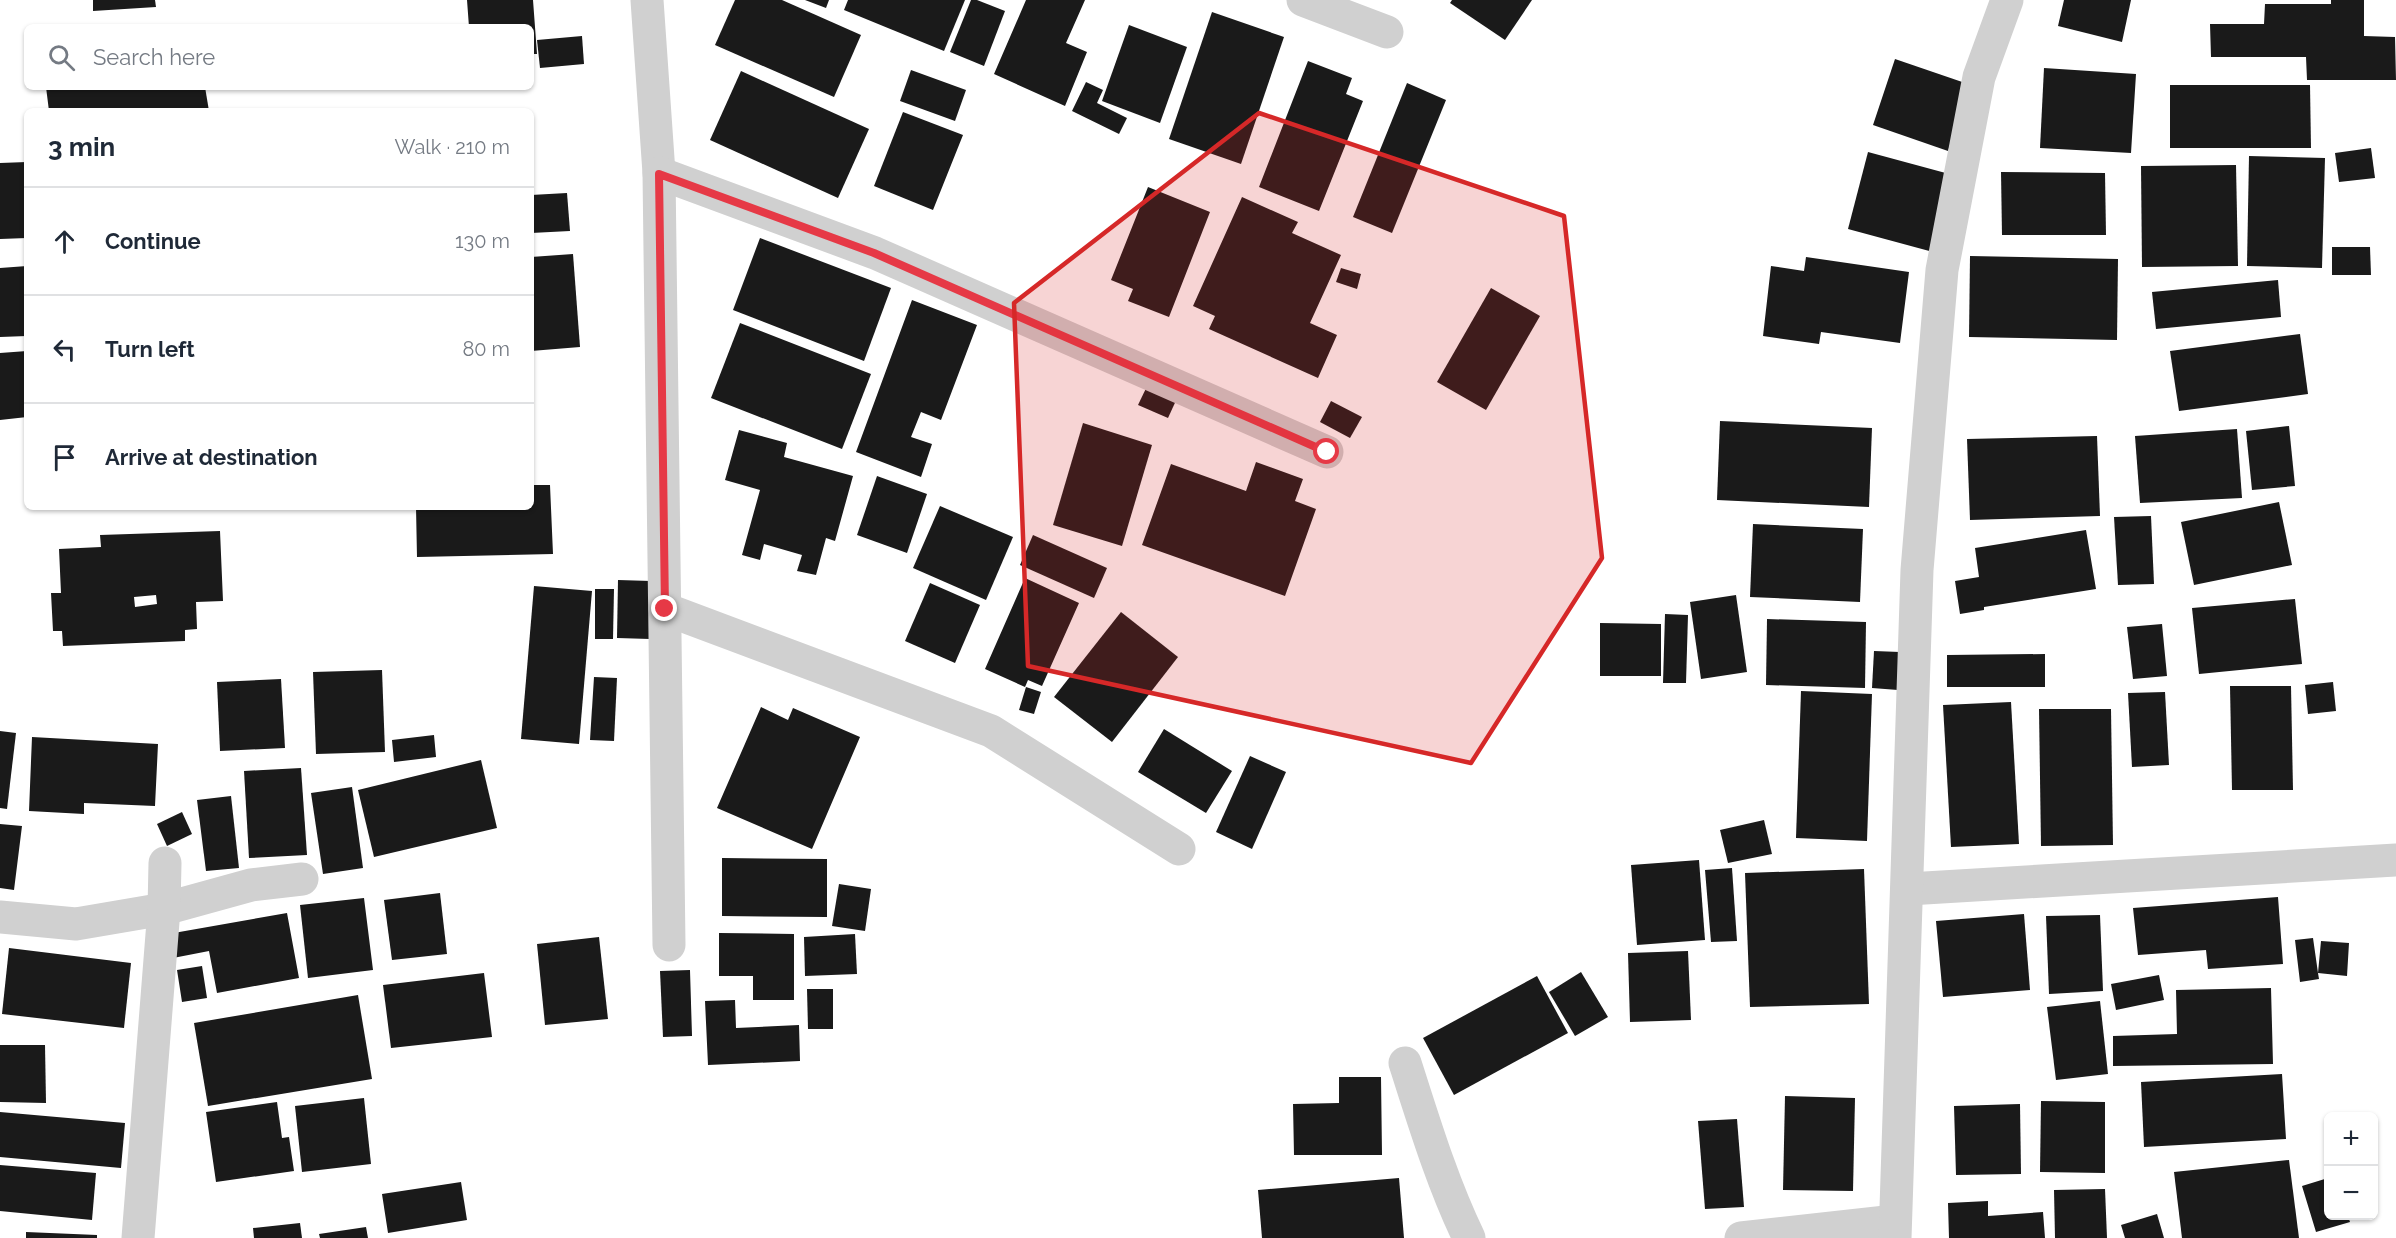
<!DOCTYPE html>
<meta charset="utf-8">
<style>
:root{--surface:#fff;--page:#f2f2f3;--text:#1f2937;--muted:#747a83;--line:#e0e1e3}
body{margin:0;font-family:Raleway,sans-serif;background:var(--page);color:var(--text)}
.controls{position:absolute;right:18px;bottom:18px;display:grid;overflow:hidden;border-radius:9px;box-shadow:0 2px 4px #0004}
.controls button{width:54px;height:54px;display:grid;place-items:center;padding:0;border:0;border-bottom:2px solid var(--line);background:var(--surface);color:var(--text);font:30px sans-serif}
.stop{position:absolute;width:18px;height:18px;margin:-14px;border:4px solid #e63946;border-radius:50%;background:#fff}
.stop.end{background:#e63946;border-color:#fff;box-shadow:0 2px 6px #0008}
.list{margin:0;padding:0;list-style:none}
h2{display:flex;justify-content:space-between;align-items:center;height:78px;margin:0;padding:0 24px;font-size:26px}
h2 small{font-size:20px;font-weight:400;color:var(--muted)}
.list li{display:grid;grid-template-columns:39px 1fr auto;gap:18px;align-items:center;box-sizing:border-box;height:108px;padding:0 24px;border-top:2px solid var(--line)}
.list b{display:block;font-size:22px;white-space:nowrap}
.list em{font-size:20px;font-style:normal;color:var(--muted)}
.icon{flex:none;width:33px;height:33px;fill:none;stroke:currentColor;stroke-width:2;stroke-linecap:round;stroke-linejoin:round}
.map{position:relative;flex:none;width:2396px;height:1238px;overflow:hidden}
.search{position:absolute;background:var(--surface);box-shadow:0 2px 4px #0004;left:24px;top:24px;width:510px;height:66px;display:flex;align-items:center;gap:15px;box-sizing:border-box;padding:0 21px;border-radius:9px;color:var(--muted);font-size:22px}
.panel{position:absolute;background:var(--surface);box-shadow:0 2px 4px #0004;left:24px;top:108px;width:510px;height:402px;border-radius:9px}
.map>svg:first-child{display:block}
.building{fill:#1a1a1a;fill-rule:evenodd}
.lines{fill:none;stroke-linecap:round;stroke-linejoin:round}
.minor{stroke:#d0d0d0;stroke-width:33}
.route{stroke:#e63946;stroke-width:8}
.marked{fill:#d62828;fill-opacity:0.2;stroke:#d62828;stroke-width:4.5;stroke-linejoin:round}
</style>
<div class="map">
<svg width="2396" height="1238" viewBox="0 0 2396 1238">
<rect width="100%" height="100%" fill="#fff"/>
<g class="building">
<path d="M 93,0 L 155,0 L 156,7 L 93,11 Z"/>
<path d="M 467,0 L 533,0 L 537,54 L 531,54 L 531,27 L 469,27 Z"/>
<path d="M 735,0 L 782,0 L 861,35 L 834,97 L 715,45 Z"/>
<path d="M 805,0 L 829,0 L 826,8 Z"/>
<path d="M 848,0 L 965,0 L 944,51 L 844,10 Z"/>
<path d="M 971,0 L 977,0 L 1005,11 L 984,66 L 950,52 Z"/>
<path d="M 1026,0 L 1085,0 L 1066,43 L 1087,52 L 1065,106 L 994,74 Z"/>
<path d="M 1452,0 L 1532,0 L 1505,40 L 1450,3 Z"/>
<path d="M 2064,0 L 2131,0 L 2122,42 L 2058,26 Z"/>
<path d="M 2331,0 L 2364,0 L 2364,36 L 2395,37 L 2396,80 L 2307,80 L 2306,57 L 2211,57 L 2210,24 L 2264,24 L 2265,4 L 2331,4 Z"/>
<path d="M 1212,12 L 1284,37 L 1241,164 L 1169,139 Z"/>
<path d="M 1129,25 L 1187,47 L 1160,123 L 1102,101 Z"/>
<path d="M 582,36 L 584,64 L 540,68 L 537,40 Z"/>
<path d="M 1895,59 L 1971,85 L 1948,151 L 1873,125 Z"/>
<path d="M 1308,61 L 1352,78 L 1346,94 L 1363,101 L 1319,211 L 1259,187 Z"/>
<path d="M 2044,68 L 2136,74 L 2131,153 L 2040,148 Z"/>
<path d="M 911,70 L 966,90 L 955,121 L 900,101 Z"/>
<path d="M 741,71 L 869,129 L 838,198 L 710,140 Z"/>
<path d="M 1086,82 L 1103,90 L 1097,103 L 1127,118 L 1119,134 L 1072,111 Z"/>
<path d="M 1407,83 L 1446,100 L 1392,233 L 1353,217 Z"/>
<path d="M 2170,85 L 2310,85 L 2311,148 L 2170,148 Z"/>
<path d="M 46,87 L 205,87 L 209,111 L 49,111 Z"/>
<path d="M 903,112 L 963,135 L 933,210 L 874,186 Z"/>
<path d="M 2371,148 L 2375,178 L 2339,182 L 2335,153 Z"/>
<path d="M 1868,152 L 1953,175 L 1933,252 L 1848,229 Z"/>
<path d="M 2249,156 L 2325,158 L 2322,268 L 2247,266 Z"/>
<path d="M 27,162 L 27,238 L 0,239 L 0,163 Z"/>
<path d="M 2236,165 L 2238,266 L 2142,267 L 2141,166 Z"/>
<path d="M 2001,172 L 2105,173 L 2106,235 L 2002,235 Z"/>
<path d="M 1148,187 L 1210,212 L 1169,317 L 1128,301 L 1133,289 L 1111,280 Z"/>
<path d="M 567,193 L 570,231 L 531,233 L 531,195 Z"/>
<path d="M 1242,197 L 1298,222 L 1292,233 L 1341,255 L 1310,323 L 1337,335 L 1318,378 L 1209,329 L 1215,316 L 1193,306 Z"/>
<path d="M 760,238 L 891,288 L 864,361 L 733,310 Z"/>
<path d="M 2332,247 L 2370,247 L 2371,275 L 2332,275 Z"/>
<path d="M 573,254 L 580,347 L 531,351 L 531,257 Z"/>
<path d="M 1970,256 L 2118,259 L 2117,340 L 1969,337 Z"/>
<path d="M 1806,257 L 1909,272 L 1900,343 L 1821,332 L 1819,344 L 1763,336 L 1771,266 L 1804,271 Z"/>
<path d="M 27,266 L 27,336 L 0,337 L 0,268 Z"/>
<path d="M 1341,268 L 1361,274 L 1357,289 L 1336,282 Z"/>
<path d="M 2278,280 L 2281,317 L 2156,329 L 2152,292 Z"/>
<path d="M 1491,288 L 1540,316 L 1486,410 L 1437,382 Z"/>
<path d="M 912,300 L 977,325 L 941,420 L 921,412 L 911,437 L 932,444 L 921,477 L 856,452 Z"/>
<path d="M 740,323 L 871,374 L 842,449 L 711,398 Z"/>
<path d="M 2300,334 L 2308,394 L 2179,411 L 2170,351 Z"/>
<path d="M 27,351 L 27,417 L 0,420 L 0,353 Z"/>
<path d="M 1150,380 L 1179,394 L 1168,418 L 1138,405 Z"/>
<path d="M 1331,401 L 1362,417 L 1350,438 L 1320,422 Z"/>
<path d="M 1720,421 L 1872,428 L 1869,507 L 1717,500 Z"/>
<path d="M 1083,423 L 1152,445 L 1122,546 L 1053,525 Z"/>
<path d="M 2289,426 L 2295,486 L 2252,490 L 2246,431 Z"/>
<path d="M 2237,429 L 2242,498 L 2140,503 L 2135,436 Z"/>
<path d="M 739,430 L 787,443 L 784,457 L 853,476 L 835,541 L 826,538 L 816,575 L 797,571 L 802,555 L 764,544 L 760,560 L 742,555 L 760,490 L 725,480 Z"/>
<path d="M 2097,436 L 2100,516 L 1970,520 L 1967,439 Z"/>
<path d="M 1256,462 L 1303,479 L 1295,501 L 1316,509 L 1285,596 L 1142,545 L 1171,464 L 1246,491 Z"/>
<path d="M 877,476 L 927,494 L 907,553 L 857,535 Z"/>
<path d="M 531,485 L 550,485 L 553,554 L 417,557 L 416,507 L 531,507 Z"/>
<path d="M 2279,502 L 2292,565 L 2194,585 L 2181,522 Z"/>
<path d="M 940,506 L 1013,537 L 986,600 L 913,568 Z"/>
<path d="M 2151,516 L 2154,584 L 2118,585 L 2114,517 Z"/>
<path d="M 1753,524 L 1863,529 L 1860,602 L 1750,597 Z"/>
<path d="M 2086,530 L 2096,589 L 1984,607 L 1984,610 L 1960,614 L 1955,581 L 1979,577 L 1975,548 Z"/>
<path d="M 220,531 L 223,601 L 196,602 L 197,629 L 185,630 L 185,641 L 63,646 L 62,631 L 53,631 L 51,593 L 61,593 L 59,549 L 101,547 L 100,535 ZM 156,595 L 157,604 L 135,607 L 134,597 Z"/>
<path d="M 1033,535 L 1107,568 L 1094,598 L 1020,565 Z"/>
<path d="M 1025,578 L 1079,603 L 1042,686 L 1028,680 L 1025,687 L 985,669 Z"/>
<path d="M 618,580 L 651,581 L 650,639 L 617,638 Z"/>
<path d="M 930,583 L 980,605 L 955,663 L 905,641 Z"/>
<path d="M 534,586 L 592,591 L 579,744 L 521,739 Z"/>
<path d="M 595,589 L 614,589 L 613,639 L 595,639 Z"/>
<path d="M 1736,595 L 1747,672 L 1701,679 L 1690,602 Z"/>
<path d="M 2295,599 L 2302,664 L 2199,674 L 2192,608 Z"/>
<path d="M 1121,612 L 1178,657 L 1112,742 L 1054,697 Z"/>
<path d="M 1665,614 L 1688,615 L 1686,683 L 1663,683 Z"/>
<path d="M 1767,619 L 1866,622 L 1865,688 L 1766,685 Z"/>
<path d="M 1600,623 L 1661,624 L 1661,676 L 1600,676 Z"/>
<path d="M 2162,624 L 2167,676 L 2133,679 L 2127,627 Z"/>
<path d="M 1874,651 L 1900,652 L 1898,690 L 1872,688 Z"/>
<path d="M 2045,654 L 2045,687 L 1947,687 L 1947,655 Z"/>
<path d="M 382,670 L 385,752 L 316,754 L 313,672 Z"/>
<path d="M 594,677 L 617,678 L 614,741 L 590,740 Z"/>
<path d="M 281,679 L 285,748 L 220,751 L 217,682 Z"/>
<path d="M 2333,682 L 2336,711 L 2308,714 L 2305,685 Z"/>
<path d="M 2230,686 L 2291,686 L 2293,790 L 2232,790 Z"/>
<path d="M 1026,687 L 1041,692 L 1034,714 L 1019,710 Z"/>
<path d="M 1801,691 L 1872,694 L 1867,841 L 1796,838 Z"/>
<path d="M 2165,692 L 2169,765 L 2132,767 L 2128,693 Z"/>
<path d="M 2011,702 L 2019,844 L 1951,847 L 1943,705 Z"/>
<path d="M 761,707 L 788,720 L 793,708 L 860,737 L 812,849 L 717,808 Z"/>
<path d="M 2039,709 L 2111,709 L 2113,845 L 2041,846 Z"/>
<path d="M 1164,729 L 1232,771 L 1206,813 L 1138,772 Z"/>
<path d="M 0,731 L 16,733 L 7,809 L 0,808 Z"/>
<path d="M 434,735 L 436,757 L 394,762 L 392,740 Z"/>
<path d="M 32,737 L 158,744 L 155,806 L 84,803 L 84,814 L 29,811 Z"/>
<path d="M 1250,756 L 1286,772 L 1252,849 L 1216,832 Z"/>
<path d="M 481,760 L 497,828 L 374,857 L 358,790 Z"/>
<path d="M 301,768 L 307,855 L 249,858 L 244,771 Z"/>
<path d="M 352,787 L 363,868 L 323,874 L 311,793 Z"/>
<path d="M 231,796 L 239,868 L 206,871 L 197,800 Z"/>
<path d="M 182,812 L 192,834 L 167,846 L 157,824 Z"/>
<path d="M 1764,820 L 1772,854 L 1728,863 L 1720,830 Z"/>
<path d="M 0,824 L 22,826 L 14,890 L 0,888 Z"/>
<path d="M 722,858 L 827,859 L 827,917 L 722,916 Z"/>
<path d="M 1699,860 L 1705,940 L 1637,945 L 1631,865 Z"/>
<path d="M 1732,868 L 1737,941 L 1711,942 L 1705,870 Z"/>
<path d="M 1864,869 L 1869,1004 L 1750,1007 L 1745,873 Z"/>
<path d="M 839,884 L 871,889 L 865,931 L 832,926 Z"/>
<path d="M 440,893 L 447,954 L 392,960 L 384,900 Z"/>
<path d="M 2278,897 L 2283,964 L 2208,969 L 2206,950 L 2138,955 L 2133,908 Z"/>
<path d="M 364,898 L 373,970 L 308,978 L 300,905 Z"/>
<path d="M 287,913 L 299,978 L 217,993 L 209,951 L 173,958 L 168,934 Z"/>
<path d="M 2024,914 L 2030,990 L 1943,997 L 1936,921 Z"/>
<path d="M 2100,915 L 2103,991 L 2049,994 L 2046,916 Z"/>
<path d="M 719,933 L 794,934 L 794,1000 L 753,1000 L 753,976 L 719,976 Z"/>
<path d="M 855,934 L 857,974 L 805,976 L 804,937 Z"/>
<path d="M 599,937 L 608,1019 L 545,1025 L 537,944 Z"/>
<path d="M 2313,938 L 2318,973 L 2321,941 L 2349,943 L 2347,976 L 2318,973 L 2319,979 L 2300,982 L 2295,940 Z"/>
<path d="M 9,948 L 131,963 L 124,1028 L 2,1014 Z"/>
<path d="M 1688,951 L 1691,1020 L 1630,1022 L 1628,953 Z"/>
<path d="M 202,966 L 207,998 L 182,1002 L 177,970 Z"/>
<path d="M 690,970 L 692,1036 L 663,1037 L 660,971 Z"/>
<path d="M 1581,972 L 1608,1017 L 1575,1036 L 1549,992 Z"/>
<path d="M 484,973 L 492,1037 L 391,1048 L 383,985 Z"/>
<path d="M 2159,975 L 2164,1000 L 2116,1010 L 2111,984 Z"/>
<path d="M 1537,976 L 1568,1033 L 1454,1095 L 1423,1038 Z"/>
<path d="M 2271,988 L 2273,1064 L 2113,1066 L 2113,1036 L 2177,1034 L 2176,990 Z"/>
<path d="M 807,989 L 833,989 L 833,1029 L 808,1029 Z"/>
<path d="M 358,995 L 372,1079 L 208,1106 L 194,1023 Z"/>
<path d="M 735,1000 L 736,1028 L 799,1025 L 800,1061 L 708,1065 L 705,1001 Z"/>
<path d="M 2100,1001 L 2108,1074 L 2056,1080 L 2047,1007 Z"/>
<path d="M 0,1045 L 45,1045 L 46,1103 L 0,1102 Z"/>
<path d="M 2282,1074 L 2286,1139 L 2144,1147 L 2141,1082 Z"/>
<path d="M 1339,1077 L 1381,1077 L 1382,1155 L 1294,1155 L 1293,1104 L 1339,1103 Z"/>
<path d="M 1785,1096 L 1855,1098 L 1853,1191 L 1783,1190 Z"/>
<path d="M 364,1098 L 371,1164 L 302,1172 L 295,1106 Z"/>
<path d="M 2041,1101 L 2105,1102 L 2105,1173 L 2040,1172 Z"/>
<path d="M 277,1102 L 282,1138 L 289,1137 L 294,1171 L 216,1182 L 206,1112 Z"/>
<path d="M 2020,1104 L 2021,1174 L 1956,1175 L 1954,1106 Z"/>
<path d="M 0,1112 L 125,1123 L 121,1168 L 0,1157 Z"/>
<path d="M 1737,1119 L 1744,1207 L 1705,1209 L 1698,1121 Z"/>
<path d="M 2289,1160 L 2299,1238 L 2182,1238 L 2174,1172 Z"/>
<path d="M 0,1165 L 96,1173 L 92,1220 L 0,1211 Z"/>
<path d="M 1399,1178 L 1404,1238 L 1262,1238 L 1258,1190 Z"/>
<path d="M 2328,1178 L 2328,1216 L 2348,1216 L 2350,1222 L 2316,1232 L 2302,1186 Z"/>
<path d="M 461,1182 L 467,1220 L 388,1233 L 382,1194 Z"/>
<path d="M 2105,1189 L 2107,1238 L 2055,1238 L 2054,1190 Z"/>
<path d="M 1988,1201 L 1988,1216 L 2043,1212 L 2045,1238 L 1949,1238 L 1948,1203 Z"/>
<path d="M 2157,1214 L 2164,1238 L 2125,1238 L 2121,1225 Z"/>
<path d="M 300,1223 L 302,1238 L 254,1238 L 253,1228 Z"/>
<path d="M 366,1227 L 368,1238 L 320,1238 L 319,1234 Z"/>
<path d="M 26,1232 L 97,1235 L 97,1238 L 26,1238 Z"/>
</g>
<g class="lines">
<g class="minor">
<path d="M 647,0 L 659,173 L 669,945"/>
<path d="M 1303,0 L 1387,32"/>
<path d="M 659,173 L 875,253 L 1327,452"/>
<path d="M 665,609 L 991,731 L 1179,849"/>
<path d="M 1908,889 L 2396,860"/>
<path d="M 0,917 L 76,924 L 164,909 L 251,885 L 302,879"/>
<path d="M 1405,1063 C 1424,1122 1442,1182 1469,1238"/>
<path d="M 138,1238 L 164,909 L 165,863"/>
<path d="M 1741,1238 L 1895,1221"/>
<path d="M 1895,1238 L 1917,570 L 1942,270 L 1979,77 L 2007,0"/>
</g>
</g>
<g class="lines">
<path class="route" d="M 665,609 L 659,174 L 874,253 L 1327,452"/>
</g>
<path class="marked" d="M 1259,113 L 1564,216 L 1602,558 L 1471,763 L 1028,666 L 1014,303 Z"/>
</svg>
<div class="controls">
<button>+</button>
<button>−</button>
</div>
<div class="stop" style="left:1327px;top:452px"></div>
<div class="stop end" style="left:665px;top:609px"></div>
<div class="search"><svg class="icon" aria-label="search" viewBox="0 0 24 24"><circle cx="10" cy="10" r="6"/><path d="M15 15l6 6"/></svg>Search here</div>
<section class="panel">
<h2>3 min<small>Walk · 210 m</small></h2>
<ul class="list">
<li><svg class="icon" aria-label="ahead" viewBox="0 0 24 24"><path d="M12 20V5M6 11l6-6 6 6"/></svg><div><b>Continue</b></div><em>130 m</em></li>
<li><svg class="icon" aria-label="left" viewBox="0 0 24 24"><path d="M17 20v-9H6M10 6l-5 5 5 5"/></svg><div><b>Turn left</b></div><em>80 m</em></li>
<li><svg class="icon" aria-label="arrive" viewBox="0 0 24 24"><path d="M6 21V4h12l-3 4 3 4H6"/></svg><div><b>Arrive at destination</b></div></li>
</ul>
</section>
</div>
